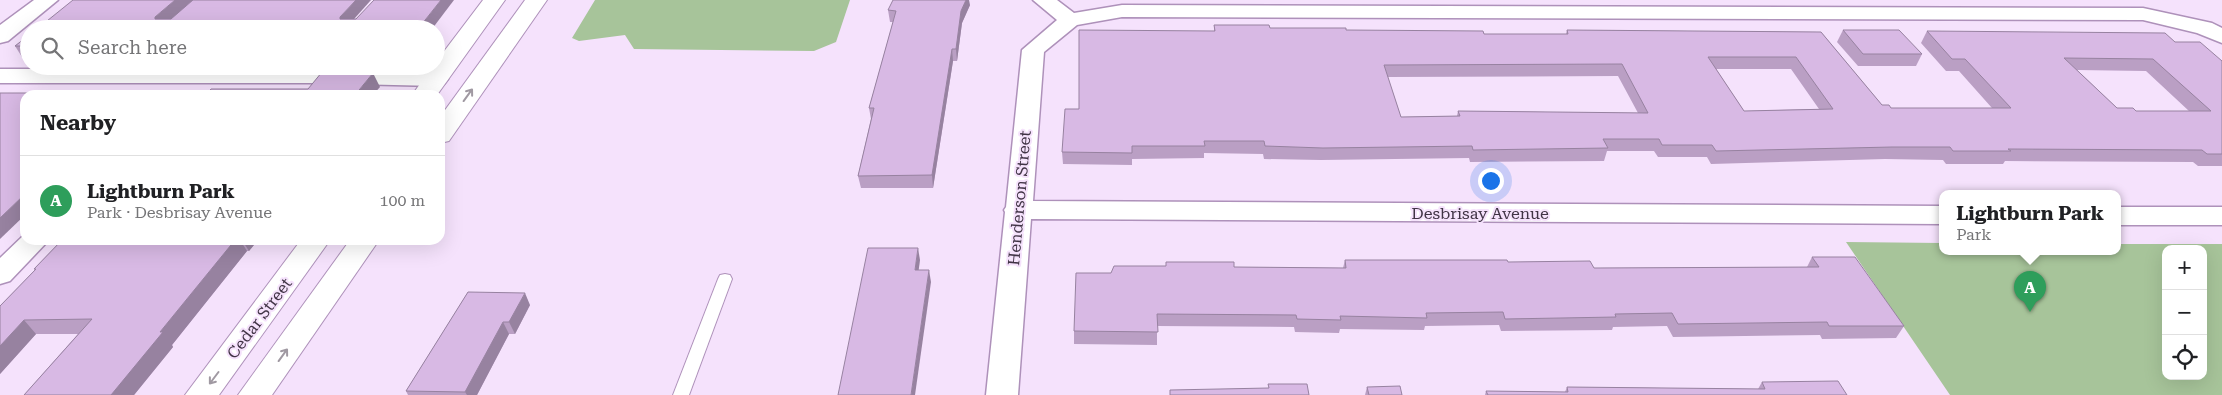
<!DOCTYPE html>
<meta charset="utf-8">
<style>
:root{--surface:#fff;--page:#f2f2f2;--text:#202124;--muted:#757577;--line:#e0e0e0;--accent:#0b8043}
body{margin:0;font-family:"Roboto Serif",serif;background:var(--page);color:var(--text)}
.controls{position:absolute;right:15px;bottom:15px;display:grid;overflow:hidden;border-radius:10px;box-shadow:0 5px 20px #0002}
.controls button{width:45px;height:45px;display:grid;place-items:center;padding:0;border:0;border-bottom:1px solid var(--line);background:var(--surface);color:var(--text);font:25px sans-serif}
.you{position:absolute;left:1490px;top:180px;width:18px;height:18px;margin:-12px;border:4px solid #fff;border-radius:50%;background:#1a73e8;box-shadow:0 0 0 8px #1a73e833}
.badge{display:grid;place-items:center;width:32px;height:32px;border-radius:50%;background:var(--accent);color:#fff;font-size:16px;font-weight:700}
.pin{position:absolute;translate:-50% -41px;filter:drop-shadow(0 1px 2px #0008)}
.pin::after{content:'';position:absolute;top:26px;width:18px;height:15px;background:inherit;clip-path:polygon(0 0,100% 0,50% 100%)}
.popup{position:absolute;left:1939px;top:190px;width:182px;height:65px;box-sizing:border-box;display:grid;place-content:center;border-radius:10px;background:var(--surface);filter:drop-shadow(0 1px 4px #0005);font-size:16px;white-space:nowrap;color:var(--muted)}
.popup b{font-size:19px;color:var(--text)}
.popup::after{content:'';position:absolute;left:50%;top:100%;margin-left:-10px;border:10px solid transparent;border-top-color:var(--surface)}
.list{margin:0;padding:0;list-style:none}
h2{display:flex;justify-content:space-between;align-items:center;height:65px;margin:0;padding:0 20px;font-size:21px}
h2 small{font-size:16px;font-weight:400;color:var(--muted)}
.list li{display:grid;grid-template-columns:32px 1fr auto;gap:15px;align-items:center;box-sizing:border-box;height:90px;padding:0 20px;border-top:1px solid var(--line)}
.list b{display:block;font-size:19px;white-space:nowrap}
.list p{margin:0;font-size:16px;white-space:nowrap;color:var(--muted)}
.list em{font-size:16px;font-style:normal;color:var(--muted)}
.icon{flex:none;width:28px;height:28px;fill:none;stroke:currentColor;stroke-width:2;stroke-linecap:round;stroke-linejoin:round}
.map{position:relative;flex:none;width:2222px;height:395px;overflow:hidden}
.search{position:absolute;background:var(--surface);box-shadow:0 5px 20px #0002;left:20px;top:20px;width:425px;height:55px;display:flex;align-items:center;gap:12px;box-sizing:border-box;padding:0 18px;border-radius:28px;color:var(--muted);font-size:19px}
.panel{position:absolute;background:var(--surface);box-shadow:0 5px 20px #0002;left:20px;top:90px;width:425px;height:155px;border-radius:15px}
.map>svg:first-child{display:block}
.green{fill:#a7c49a;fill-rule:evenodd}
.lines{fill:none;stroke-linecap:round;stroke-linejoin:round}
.service-casing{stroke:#ae91ba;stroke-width:2}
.minor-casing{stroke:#ae91ba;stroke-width:3}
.secondary-casing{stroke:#ae91ba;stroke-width:2}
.service{fill:#fff;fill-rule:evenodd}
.minor{fill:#fff;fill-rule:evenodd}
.secondary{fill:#fff;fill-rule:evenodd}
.wall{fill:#ba9fc4;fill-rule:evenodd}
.shaded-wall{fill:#9782a0}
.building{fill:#d8b9e4;stroke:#9782a0;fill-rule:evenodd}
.oneway{stroke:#a099a2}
.labels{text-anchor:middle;stroke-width:4;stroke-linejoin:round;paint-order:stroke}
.street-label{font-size:16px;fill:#403345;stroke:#f5e2fc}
</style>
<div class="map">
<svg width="2222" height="395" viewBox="0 0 2222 395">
<rect width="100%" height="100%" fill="#f5e2fc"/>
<g class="green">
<path d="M 595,0 L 850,0 L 836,42 L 814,51 L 634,49 L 625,35 L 579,41 L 572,38 Z"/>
<path d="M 1846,242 L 1942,243 L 1942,251 L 2118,251 L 2118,244 L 2222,244 L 2222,395 L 1950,395 ZM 2166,249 L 2203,249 L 2203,376 L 2166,376 Z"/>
</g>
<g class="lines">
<defs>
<path id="service" d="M 725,274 L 730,275 L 732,279 L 689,395 L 673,395 L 718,279 L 720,275 Z"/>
<g id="minor">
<path d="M 34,0 L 58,0 L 8,41 L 0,43 L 0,25 Z"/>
<path d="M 1033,0 L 1057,0 L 1074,13 L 1122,5 L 2143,8 L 2212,23 L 2222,28 L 2222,43 L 2197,33 L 2143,20 L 1122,17 L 1077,25 L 1044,52 L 1033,201 L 1942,206 L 1942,224 L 1031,219 L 1018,395 L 986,395 L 1005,212 L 1004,210 L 1006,207 L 1022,50 L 1057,20 Z"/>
<path d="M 0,69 L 309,69 L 436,72 L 444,74 L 448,79 L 444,84 L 436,86 L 309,83 L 0,83 Z"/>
<rect x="2118" y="207" width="104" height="18"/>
<path d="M 25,234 L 25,240 L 49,240 L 10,281 L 0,284 L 0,258 Z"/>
</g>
<g id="secondary">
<path d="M 483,0 L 505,0 L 437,95 L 412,95 L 433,66 L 436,66 L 436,62 Z"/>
<path d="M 525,0 L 547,0 L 449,141 L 440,143 L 440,117 Z"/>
<path d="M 301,240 L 330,240 L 219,395 L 185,395 Z"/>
<path d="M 350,240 L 379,240 L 272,395 L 238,395 Z"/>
</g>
</defs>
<use href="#service" class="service-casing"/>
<use href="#minor" class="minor-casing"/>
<use href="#secondary" class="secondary-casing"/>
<use href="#service" class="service"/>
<use href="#minor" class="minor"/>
<use href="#secondary" class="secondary"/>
</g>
<g class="wall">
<path d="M 970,5 L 962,23 L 957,61 L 953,61 L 933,188 L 861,188 L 858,176 L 871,119 L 869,108 L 893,22 L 890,22 L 888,10 Z"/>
<path d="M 1214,25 L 1270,28 L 1484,34 L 1566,34 L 1567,30 L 1821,32 L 1882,105 L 1891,108 L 1992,108 L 1959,71 L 1946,71 L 1921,43 L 1927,31 L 2175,42 L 2222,61 L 2222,166 L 2198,166 L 2193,162 L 2005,161 L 2003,164 L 1946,164 L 1943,160 L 1885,159 L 1711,164 L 1707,157 L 1658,157 L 1654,151 L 1607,151 L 1604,161 L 1470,162 L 1469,158 L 1321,160 L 1264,159 L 1263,154 L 1204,153 L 1204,158 L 1132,159 L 1132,165 L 1063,164 L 1062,152 L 1079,109 L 1214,31 ZM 1716,69 L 1791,69 L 1819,109 L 1744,111 ZM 2077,70 L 2146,71 L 2189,111 L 2136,111 L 2117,108 ZM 1618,76 L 1638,113 L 1458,111 L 1457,116 L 1401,117 L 1387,77 Z"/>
<path d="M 1843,30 L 1922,54 L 1916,66 L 1858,66 L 1837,42 Z"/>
<path d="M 29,35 L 29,57 L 22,57 L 15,46 Z"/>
<path d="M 343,66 L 396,66 L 393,69 L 344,68 Z"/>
<path d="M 62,240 L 258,240 L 249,251 L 247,251 L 172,345 L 173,347 L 134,395 L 24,395 L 78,334 L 36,334 L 0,374 L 0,306 L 35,270 L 34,269 Z"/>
<path d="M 1812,257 L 1904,326 L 1896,338 L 1822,339 L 1820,335 L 1673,337 L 1667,326 L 1613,327 L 1612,330 L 1501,331 L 1499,325 L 1425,326 L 1424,330 L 1340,329 L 1339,333 L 1295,332 L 1294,327 L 1157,326 L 1157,345 L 1074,344 L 1074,331 L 1111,273 L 1234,267 L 1343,268 L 1345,260 L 1508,262 L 1594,268 L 1807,267 Z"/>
<path d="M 468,292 L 530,305 L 515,334 L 509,334 L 477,395 L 408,395 L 406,391 Z"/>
<path d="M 1762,382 L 1847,395 L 1485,395 L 1486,391 L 1565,392 L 1567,387 L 1758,389 Z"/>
<path d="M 1367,387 L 1402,395 L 1365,395 Z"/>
</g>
<g class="shaded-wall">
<path d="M 175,0 L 193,0 L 162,28 L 155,19 L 155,17 Z"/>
<path d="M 356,0 L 371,0 L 346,28 L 340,19 L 340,17 Z"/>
<path d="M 441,0 L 454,0 L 432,29 L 418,29 Z"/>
<path d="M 966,0 L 969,0 L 970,5 L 962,23 L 957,61 L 956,49 L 961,11 Z"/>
<path d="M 952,49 L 953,61 L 933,188 L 932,175 Z"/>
<path d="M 373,73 L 380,87 L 373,95 L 355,95 Z"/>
<path d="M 25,194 L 25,215 L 0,239 L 0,218 Z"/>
<path d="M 235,240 L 240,240 L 247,251 L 172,345 L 173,347 L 134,395 L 111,395 L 160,332 Z"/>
<path d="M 242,240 L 258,240 L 249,251 Z"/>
<path d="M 918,248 L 920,260 L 917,283 L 915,270 Z"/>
<path d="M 929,270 L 931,282 L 915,395 L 911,395 Z"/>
<path d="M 525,293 L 530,305 L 515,334 L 509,322 Z"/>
<path d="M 24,320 L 36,334 L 0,374 L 0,346 Z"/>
<path d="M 503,322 L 509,334 L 477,395 L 467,395 L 465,392 Z"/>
</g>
<g class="building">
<path d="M 73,0 L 175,0 L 155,17 L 155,19 L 171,19 L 193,0 L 356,0 L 340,17 L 340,19 L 356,19 L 374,0 L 441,0 L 418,29 L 37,29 Z"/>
<path d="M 893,0 L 966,0 L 961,11 L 956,49 L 952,49 L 932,175 L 858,176 L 874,108 L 869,108 L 896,11 L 888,10 Z"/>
<path d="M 1214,25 L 1269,25 L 1270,28 L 1346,28 L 1346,30 L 1483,31 L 1484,34 L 1568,34 L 1567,30 L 1821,32 L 1882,105 L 1889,105 L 1891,108 L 2011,108 L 1965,59 L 1952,59 L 1927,31 L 2165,33 L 2175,42 L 2200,42 L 2222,61 L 2222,154 L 2207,154 L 2202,150 L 2008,149 L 2011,151 L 1953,151 L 1950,147 L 1892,147 L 1716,151 L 1712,145 L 1662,145 L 1659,139 L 1603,139 L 1608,148 L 1473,150 L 1472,146 L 1323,148 L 1265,146 L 1264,141 L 1204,141 L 1205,146 L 1132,146 L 1132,153 L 1062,152 L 1065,109 L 1079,109 L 1079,30 L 1215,31 ZM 1708,57 L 1796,57 L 1833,109 L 1744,111 ZM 2064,58 L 2153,59 L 2211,111 L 2136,111 L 2133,108 L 2117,108 ZM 1622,64 L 1648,113 L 1458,111 L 1460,116 L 1401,117 L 1384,65 Z"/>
<path d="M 1843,30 L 1899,30 L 1922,54 L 1863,54 Z"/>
<path d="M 29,35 L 29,46 L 15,46 Z"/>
<path d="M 322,72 L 373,73 L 355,95 L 206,95 L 211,89 L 308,89 Z"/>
<path d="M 0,93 L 46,93 L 43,95 L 25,95 L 25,194 L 0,218 Z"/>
<path d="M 62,240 L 235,240 L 160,332 L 163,332 L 111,395 L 24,395 L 92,319 L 24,320 L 0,346 L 0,306 L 36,269 L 34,269 Z"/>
<path d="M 868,248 L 918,248 L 915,270 L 929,270 L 911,395 L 838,395 Z"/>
<path d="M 1812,257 L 1855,257 L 1904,326 L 1829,326 L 1827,322 L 1678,324 L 1672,313 L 1615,314 L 1616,317 L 1505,319 L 1503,312 L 1426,313 L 1427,318 L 1340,316 L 1341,320 L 1297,319 L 1296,315 L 1157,314 L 1158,332 L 1074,331 L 1076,273 L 1111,273 L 1114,266 L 1166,266 L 1166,262 L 1234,262 L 1234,267 L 1346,268 L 1345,260 L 1507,260 L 1508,262 L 1590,261 L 1594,268 L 1819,267 Z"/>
<path d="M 468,292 L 525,293 L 509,322 L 503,322 L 465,392 L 406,391 Z"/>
<path d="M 1838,381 L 1847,395 L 1488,395 L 1486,391 L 1568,392 L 1567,387 L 1765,389 L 1762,382 Z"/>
<path d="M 1268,384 L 1307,384 L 1309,395 L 1170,395 L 1170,390 L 1269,388 Z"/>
<path d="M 1400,386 L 1402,395 L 1369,395 L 1367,387 Z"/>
</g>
<defs><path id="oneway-shaft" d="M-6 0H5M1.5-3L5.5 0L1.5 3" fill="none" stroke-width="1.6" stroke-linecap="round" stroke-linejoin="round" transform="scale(1.25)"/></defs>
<g class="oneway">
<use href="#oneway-shaft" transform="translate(468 95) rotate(-54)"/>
<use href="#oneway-shaft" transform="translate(283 355) rotate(-54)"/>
<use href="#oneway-shaft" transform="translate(214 378) rotate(127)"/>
</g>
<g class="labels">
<g class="street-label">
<text transform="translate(1019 198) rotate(-85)" y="6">Henderson Street</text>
<text x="1480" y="219">Desbrisay Avenue</text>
<text transform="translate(259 318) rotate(-53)" y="6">Cedar Street</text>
</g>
</g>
</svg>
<div class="controls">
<button>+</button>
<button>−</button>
<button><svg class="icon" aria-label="locate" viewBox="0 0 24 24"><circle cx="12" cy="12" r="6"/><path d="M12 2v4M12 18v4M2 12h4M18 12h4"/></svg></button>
</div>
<div class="you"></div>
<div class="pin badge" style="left:2030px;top:312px;background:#2e9e5b">A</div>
<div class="popup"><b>Lightburn Park</b>Park</div>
<div class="search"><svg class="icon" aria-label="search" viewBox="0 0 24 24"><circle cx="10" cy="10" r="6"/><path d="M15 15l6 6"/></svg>Search here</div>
<section class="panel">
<h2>Nearby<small></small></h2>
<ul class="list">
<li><span class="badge" style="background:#2e9e5b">A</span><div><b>Lightburn Park</b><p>Park · Desbrisay Avenue</p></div><em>100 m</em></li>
</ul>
</section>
</div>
